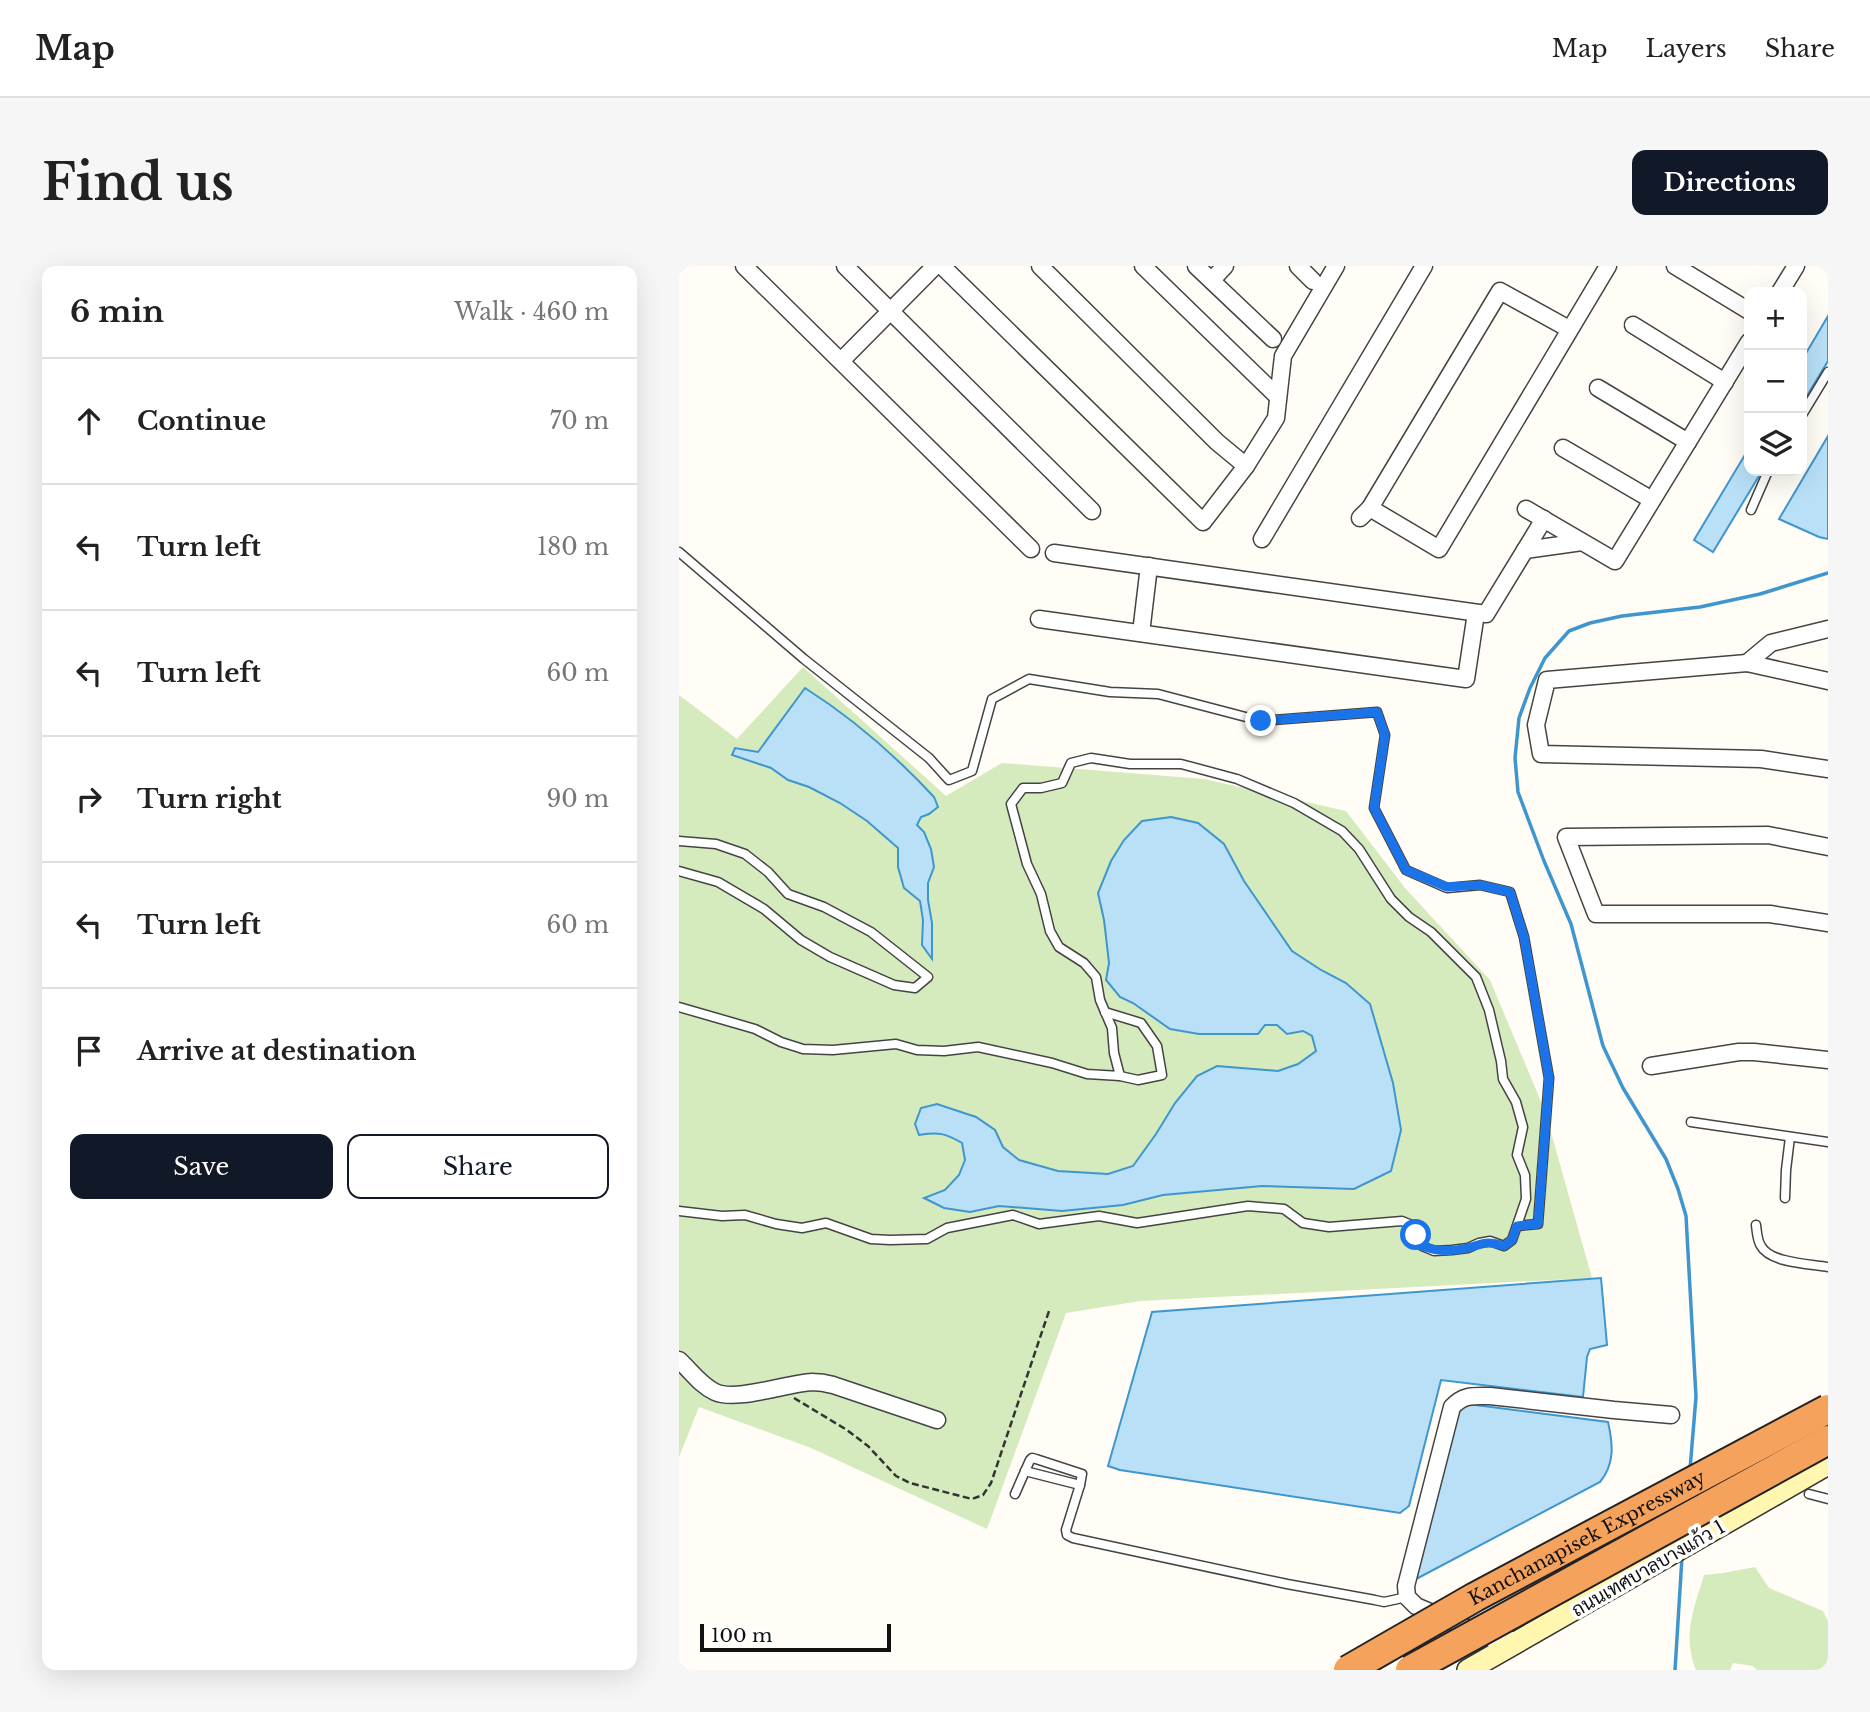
<!DOCTYPE html>
<meta charset="utf-8">
<style>
:root{--surface:#fff;--page:#f6f6f6;--text:#222;--muted:#767676;--line:#e0e0e0;--accent:#111827}
body{margin:0;font-family:"Libre Baskerville",Sarabun,serif;background:var(--page);color:var(--text)}
.controls{position:absolute;right:21px;top:21px;display:grid;overflow:hidden;border-radius:14px;box-shadow:0 7px 28px #0002}
.controls button{width:63px;height:63px;display:grid;place-items:center;padding:0;border:0;border-bottom:2px solid var(--line);background:var(--surface);color:var(--text);font:35px sans-serif}
.scale{position:absolute;left:21px;bottom:18px;width:191px;box-sizing:border-box;padding-left:7px;border:4px solid #111;border-top:0;font-size:19px;line-height:24px;white-space:nowrap;color:#111;-webkit-text-stroke:5px #fff;paint-order:stroke}
.stop{position:absolute;width:21px;height:21px;margin:-16px;border:5px solid #1a73e8;border-radius:50%;background:#fff}
.stop.end{background:#1a73e8;border-color:#fff;box-shadow:0 2px 7px #0008}
.list{margin:0;padding:0;list-style:none}
h2{display:flex;justify-content:space-between;align-items:center;height:91px;margin:0;padding:0 28px;font-size:30px}
h2 small{font-size:23px;font-weight:400;color:var(--muted)}
.list li{display:grid;grid-template-columns:46px 1fr auto;gap:21px;align-items:center;box-sizing:border-box;height:126px;padding:0 28px;border-top:2px solid var(--line)}
.list b{display:block;font-size:26px;white-space:nowrap}
.list em{font-size:23px;font-style:normal;color:var(--muted)}
.actions{display:flex;gap:14px;padding:21px 28px}
.actions a{flex:1;padding:16px 0;border:2px solid var(--accent);border-radius:14px;text-align:center;font-size:24px;color:var(--accent)}
.actions .main{background:var(--accent);color:#fff}
.icon{flex:none;width:38px;height:38px;fill:none;stroke:currentColor;stroke-width:2;stroke-linecap:round;stroke-linejoin:round}
.map{position:relative;flex:none;width:1149px;height:1404px;overflow:hidden;border-radius:14px}
header{display:flex;align-items:center;gap:42px;box-sizing:border-box;height:98px;padding:0 35px;background:var(--surface);border-bottom:2px solid var(--line)}
header strong{font-size:33px}
nav{display:flex;gap:38px;margin-inline-start:auto;font-size:24px}
.intro{display:flex;align-items:center;justify-content:space-between;box-sizing:border-box;height:168px;padding:0 42px}
h1{margin:0;font-size:49px}
.button{padding:18px 32px;border-radius:14px;background:var(--accent);color:#fff;font-size:24px;font-weight:700}
main{display:flex;gap:42px;padding:0 42px}
aside{flex:1;background:var(--surface);border-radius:14px;box-shadow:0 7px 28px #0002}
.map>svg:first-child{display:block}
.green{fill:#d5ebbd}
.water{fill:#b9e0f7;stroke:#3f96cf;stroke-width:2}
.lines{fill:none;stroke-linecap:round;stroke-linejoin:round}
.stream{stroke:#3f96cf;stroke-width:3.5}
.service-casing{stroke:#444;stroke-width:11}
.minor-casing{stroke:#444;stroke-width:19}
.secondary-casing{stroke:#333;stroke-width:24}
.path{stroke:#333;stroke-width:2.5;stroke-dasharray:7 3.5;stroke-linecap:butt}
.service{stroke:#fff;stroke-width:8}
.minor{stroke:#fff;stroke-width:16}
.secondary{stroke:#fff6b0;stroke-width:21}
.motorway-bridge-casing{stroke:#222;stroke-width:32;stroke-linecap:butt}
.motorway-bridge{stroke:#f5a25d;stroke-width:28}
.route{stroke:#1a73e8;stroke-width:9}
.labels{text-anchor:middle;stroke-width:7;stroke-linejoin:round;paint-order:stroke}
.street-label{font-size:19px;fill:#111;stroke:#fff}
</style>
<header>
<strong>Map</strong>
<nav><a>Map</a><a>Layers</a><a>Share</a></nav>
</header>
<div class="intro"><h1>Find us</h1><a class="button">Directions</a></div>
<main>
<aside>
<h2>6 min<small>Walk · 460 m</small></h2>
<ul class="list">
<li><svg class="icon" aria-label="ahead" viewBox="0 0 24 24"><path d="M12 20V5M6 11l6-6 6 6"/></svg><div><b>Continue</b></div><em>70 m</em></li>
<li><svg class="icon" aria-label="left" viewBox="0 0 24 24"><path d="M17 20v-9H6M10 6l-5 5 5 5"/></svg><div><b>Turn left</b></div><em>180 m</em></li>
<li><svg class="icon" aria-label="left" viewBox="0 0 24 24"><path d="M17 20v-9H6M10 6l-5 5 5 5"/></svg><div><b>Turn left</b></div><em>60 m</em></li>
<li><svg class="icon" aria-label="right" viewBox="0 0 24 24"><path d="M7 20v-9h11M14 6l5 5-5 5"/></svg><div><b>Turn right</b></div><em>90 m</em></li>
<li><svg class="icon" aria-label="left" viewBox="0 0 24 24"><path d="M17 20v-9H6M10 6l-5 5 5 5"/></svg><div><b>Turn left</b></div><em>60 m</em></li>
<li><svg class="icon" aria-label="arrive" viewBox="0 0 24 24"><path d="M6 21V4h12l-3 4 3 4H6"/></svg><div><b>Arrive at destination</b></div></li>
</ul>
<div class="actions"><a class="main">Save</a><a>Share</a></div>
</aside>
<div class="map">
<svg width="1149" height="1404" viewBox="0 0 1149 1404">
<rect width="100%" height="100%" fill="#fffdf5"/>
<g class="green">
<path d="M 124,401 L 267,530 L 323,497 L 525,513 L 667,545 L 726,622 L 811,714 L 866,845 L 913,1012 L 461,1035 L 387,1047 L 308,1263 L 132,1182 L 20,1141 L 0,1191 L 0,429 L 58,473 Z"/>
<path d="M 1076,1301 L 1090,1322 L 1144,1345 L 1149,1355 L 1149,1404 L 1078,1404 L 1074,1400 L 1054,1397 L 1051,1404 L 1017,1404 C 1003,1370 1015,1342 1025,1309 L 1044,1307 Z"/>
</g>
<g class="water">
<path d="M 1149,50 L 1149,95 L 1123,138 L 1123,94 Z"/>
<path d="M 1149,170 L 1149,273 L 1140,271 L 1100,253 Z"/>
<path d="M 1070,182 L 1070,205 L 1083,205 L 1034,286 L 1015,274 Z"/>
<path d="M 126,422 C 175,453 215,488 255,531 L 259,541 L 250,548 L 242,551 L 238,559 L 245,566 L 252,583 L 255,601 L 249,617 L 249,634 L 253,657 L 253,693 L 243,679 L 244,654 L 241,635 L 225,622 L 219,601 L 219,582 L 188,555 L 161,537 L 130,521 L 109,514 L 92,502 L 53,489 L 56,482 L 79,486 Z"/>
<path d="M 492,551 L 519,557 L 545,578 L 565,615 L 613,685 L 642,704 L 667,717 L 691,738 L 714,817 L 722,864 L 712,905 L 675,923 L 583,920 L 484,929 L 444,939 L 383,945 L 320,940 L 291,946 L 265,942 L 245,932 L 266,924 L 280,909 L 286,894 L 283,877 C 266,867 259,866 240,869 L 236,858 L 242,842 L 258,838 L 297,851 L 316,864 L 324,881 L 340,894 L 379,905 L 429,908 L 454,900 L 477,868 L 496,837 L 518,810 L 538,800 L 599,805 L 619,798 L 637,785 L 633,770 L 624,765 L 608,768 L 598,759 L 586,759 L 579,768 L 520,768 L 491,763 L 454,737 L 441,731 L 427,714 L 430,697 L 425,654 L 419,627 L 432,595 L 445,574 L 463,555 Z"/>
<path d="M 922,1012 L 928,1079 L 911,1083 L 908,1091 L 904,1131 L 762,1114 L 730,1240 L 721,1247 L 441,1204 L 429,1200 L 473,1046 Z"/>
<path d="M 789,1138 L 929,1156 C 934,1178 936,1198 921,1216 L 739,1312 L 733,1314 L 776,1146 Z"/>
</g>
<g class="lines">
<g class="stream">
<path d="M 1011,1203 L 1017,1131 L 1007,950 L 999,923 L 987,893 L 944,822 L 924,780 L 892,658 L 865,595 L 839,526 L 836,492 L 840,452 L 851,422 L 866,392 L 890,365 L 911,357 L 943,350 L 1021,341 L 1081,328 L 1149,307"/>
<path d="M 996,1404 L 1003,1291"/>
</g>
<defs>
<g id="service">
<path d="M 1123,149 L 1149,106"/>
<path d="M 1072,244 L 1089,205"/>
<path d="M 0,286 L 125,393 L 250,492 L 270,514 L 293,505 L 313,433 L 350,413 L 431,426 L 479,428 L 582,455 L 698,446 L 706,469 L 695,542 L 727,604 L 768,622 L 801,619 L 831,626 L 845,671 L 870,812 L 859,958 L 838,960"/>
<path d="M 0,575 L 37,578 L 66,588 L 89,606 L 109,628 L 145,641 L 192,666 L 249,711 L 236,722 L 215,719 L 151,691 L 122,674 L 85,643 L 39,616 L 0,605"/>
<path d="M 0,741 L 76,763 L 102,776 L 124,783 L 154,784 L 217,778 L 238,784 L 265,785 L 299,781 L 373,797 L 408,808 L 441,810 L 435,787 L 433,762 L 421,734 L 417,711 L 405,697 L 380,681 L 371,665 L 362,628 L 348,598 L 332,538 L 344,522 L 362,522 L 383,517 L 392,497 L 412,492 L 451,498 L 502,498 L 558,513 L 615,537 L 663,565 L 680,583 L 712,633 L 730,651 L 752,666 L 797,711 L 810,744 L 822,795 L 824,813 L 837,836 L 844,861 L 838,889 L 846,909 L 847,933 L 833,974 L 825,980 L 811,975 L 800,977 L 789,982 L 773,984 L 755,985 L 743,980 L 735,960 L 723,955 L 650,961 L 624,957 L 605,943 L 569,940 L 458,957 L 420,950 L 360,958 L 334,949 L 268,962 L 248,973 L 211,974 L 192,973 L 147,957 L 123,962 L 97,958 L 66,949 L 43,950 L 0,945"/>
<path d="M 426,746 L 462,757 L 478,780 L 483,809 L 459,814 L 441,810"/>
<path d="M 1012,856 L 1149,876"/>
<path d="M 1106,932 L 1107,904 L 1111,871"/>
<path d="M 1077,959 C 1078,966 1078,974 1082,980 C 1091,997 1131,998 1149,1001"/>
<path d="M 346,1205 L 401,1219"/>
<path d="M 336,1228 L 351,1194 L 353,1192 L 357,1193 L 403,1208 L 401,1219 L 387,1264 L 388,1269 L 394,1272 L 608,1318 L 696,1334 L 705,1336 L 728,1331"/>
<path d="M 1130,1228 L 1149,1233"/>
</g>
<g id="minor">
<path d="M 65,0 L 352,283"/>
<path d="M 166,0 L 413,245"/>
<path d="M 263,0 L 524,256 L 567,200"/>
<path d="M 361,0 L 538,176 L 567,200 L 597,152 L 604,90 L 657,0"/>
<path d="M 464,0 L 599,131"/>
<path d="M 517,0 L 594,73"/>
<path d="M 619,0 L 634,15"/>
<path d="M 996,0 L 1070,45"/>
<path d="M 533,14 L 546,0"/>
<path d="M 1101,26 L 1117,0"/>
<path d="M 954,59 L 1046,116"/>
<path d="M 162,95 L 256,0"/>
<path d="M 919,122 L 1009,176"/>
<path d="M 884,182 L 973,234"/>
<path d="M 691,242 L 760,283 L 929,0"/>
<path d="M 847,243 L 936,295 L 1070,76"/>
<path d="M 681,252 L 691,242 L 821,25 L 890,63"/>
<path d="M 583,273 L 745,0"/>
<path d="M 846,284 L 903,276"/>
<path d="M 375,287 L 807,348 L 865,253"/>
<path d="M 360,353 L 787,413 L 797,347"/>
<path d="M 462,367 L 470,300"/>
<path d="M 1068,397 L 1092,377 L 1149,363"/>
<path d="M 1149,415 L 1068,397 L 868,414 L 857,459 L 862,488 L 1082,493 L 1149,503"/>
<path d="M 1149,581 L 1089,569 L 887,571 L 917,648 L 1091,648 L 1149,657"/>
<path d="M 972,800 L 1060,786 L 1075,786 L 1149,794"/>
<path d="M 0,1094 C 12,1105 21,1119 36,1126 C 57,1136 109,1117 133,1116 C 140,1116 147,1117 154,1119 L 258,1154"/>
<path d="M 840,1374 L 816,1374 L 737,1340 L 728,1331 L 727,1320 L 773,1141 C 785,1128 795,1130 811,1130 L 935,1144 L 992,1149"/>
</g>
<path id="secondary" d="M 789,1404 L 1149,1198"/>
</defs>
<use href="#service" class="service-casing"/>
<use href="#minor" class="minor-casing"/>
<use href="#secondary" class="secondary-casing"/>
<path class="path" d="M 115,1132 L 168,1164 L 189,1180 L 217,1210 L 231,1217 L 293,1233 L 304,1229 L 312,1217 L 370,1045"/>
<use href="#service" class="service"/>
<use href="#minor" class="minor"/>
<use href="#secondary" class="secondary"/>
<defs>
<g id="motorway-bridge">
<path id="s1" d="M 669,1404 L 796,1331 L 1149,1143"/>
<path d="M 731,1404 L 1149,1174"/>
</g>
</defs>
<use href="#motorway-bridge" class="motorway-bridge-casing"/>
<use href="#motorway-bridge" class="motorway-bridge"/>
</g>
<g class="lines">
<path class="route" d="M 582,455 L 698,446 L 706,469 L 695,542 L 727,604 L 768,621 L 801,619 L 831,626 L 845,671 L 870,812 L 859,958 L 838,960 L 833,974 L 825,980 C 805,974 806,978 788,982 C 773,986 757,985 743,980 L 737,969"/>
</g>
<g class="labels">
<g class="street-label">
<text dy="7" stroke="none"><textPath href="#s1" startOffset="273">Kanchanapisek Expressway</textPath></text>
<text transform="translate(969 1302) rotate(-30)" y="7">ถนนเทศบาลบางแก้ว 1</text>
</g>
</g>
</svg>
<div class="controls">
<button>+</button>
<button>−</button>
<button><svg class="icon" aria-label="layers" viewBox="0 0 24 24"><path d="M12 4l9 5-9 5-9-5zM3 14l9 5 9-5"/></svg></button>
</div>
<div class="scale">100 m</div>
<div class="stop" style="left:737px;top:969px"></div>
<div class="stop end" style="left:582px;top:455px"></div>
</div>
</main>
